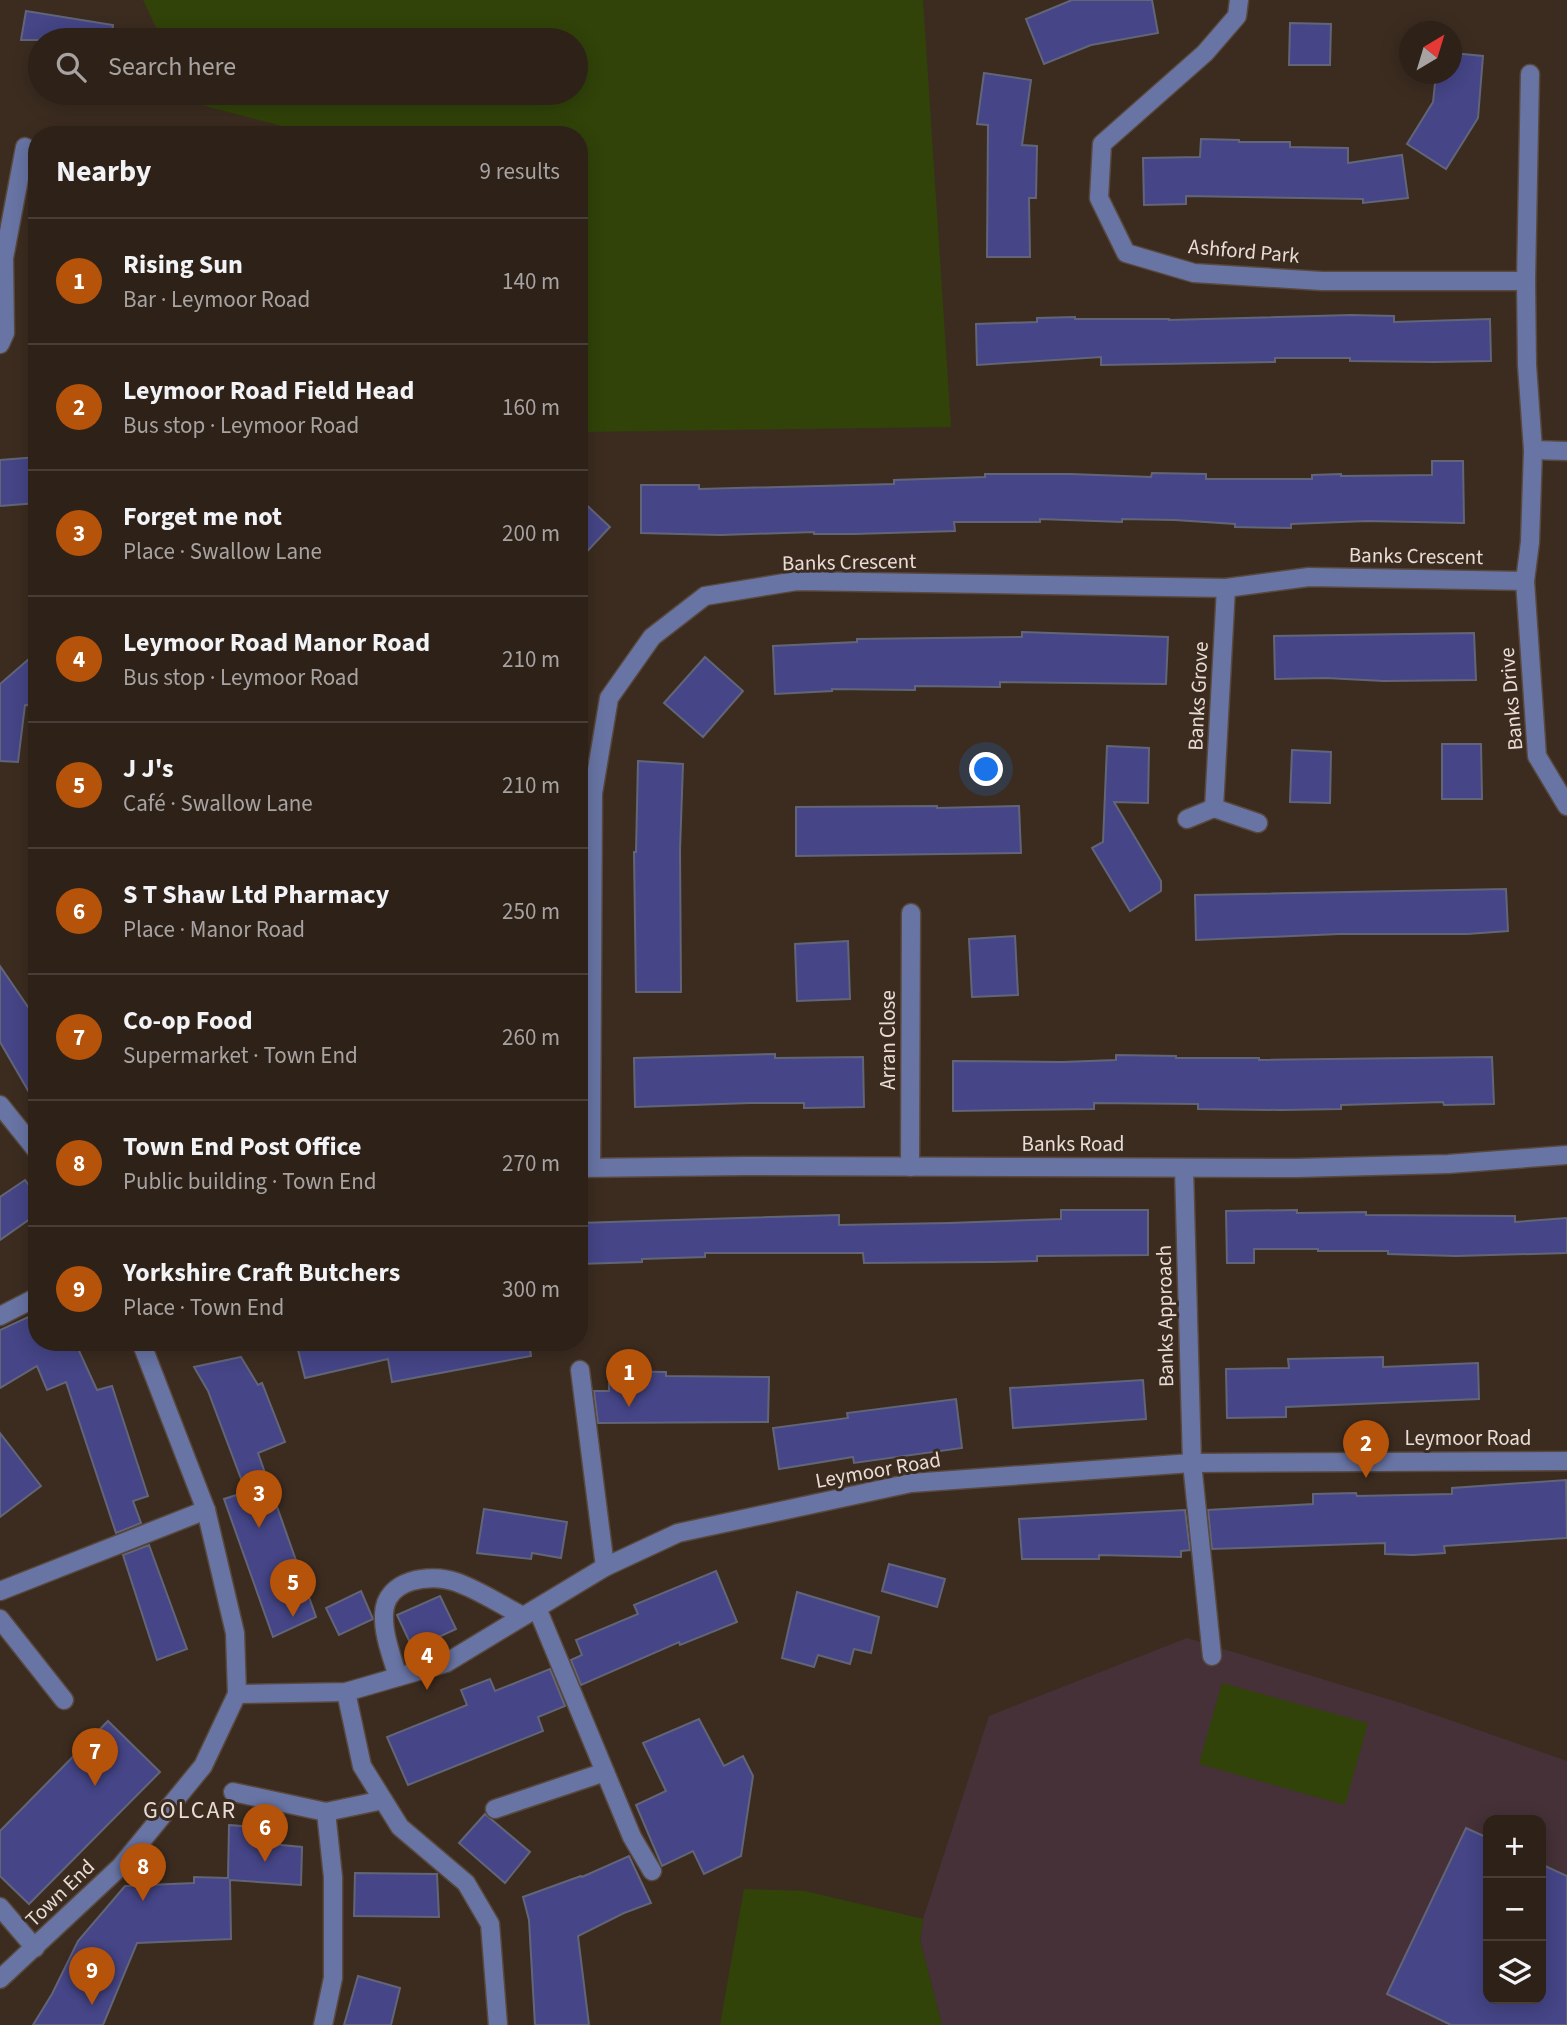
<!DOCTYPE html>
<meta charset="utf-8">
<style>
:root{--surface:#2d2118;--page:#352921;--text:#f1f3f6;--muted:#a7a3a2;--line:#483e37;--accent:#b45309}
body{margin:0;font-family:"Source Sans 3",sans-serif;background:var(--page);color:var(--text)}
.controls{position:absolute;right:21px;bottom:21px;display:grid;overflow:hidden;border-radius:14px;box-shadow:0 4px 18px #0003}
.controls button{width:63px;height:63px;display:grid;place-items:center;padding:0;border:0;border-bottom:2px solid var(--line);background:var(--surface);color:var(--text);font:35px sans-serif}
.compass{position:absolute;left:1399px;top:21px;width:63px;height:63px;border-radius:50%;background:var(--surface);box-shadow:0 4px 18px #0003;rotate:38deg}
.you{position:absolute;left:987px;top:770px;width:24px;height:24px;margin:-18px;border:5px solid #fff;border-radius:50%;background:#1a73e8;box-shadow:0 0 0 10px #1a73e833}
.badge{display:grid;place-items:center;width:46px;height:46px;border-radius:50%;background:var(--accent);color:#fff;font-size:23px;font-weight:700}
.pin{position:absolute;translate:-50% -58px;filter:drop-shadow(0 2px 4px #0008)}
.pin::after{content:'';position:absolute;top:37px;width:24px;height:21px;background:inherit;clip-path:polygon(0 0,100% 0,50% 100%)}
.list{margin:0;padding:0;list-style:none}
h2{display:flex;justify-content:space-between;align-items:center;height:91px;margin:0;padding:0 28px;font-size:30px}
h2 small{font-size:23px;font-weight:400;color:var(--muted)}
.list li{display:grid;grid-template-columns:46px 1fr auto;gap:21px;align-items:center;box-sizing:border-box;height:126px;padding:0 28px;border-top:2px solid var(--line)}
.list b{display:block;font-size:26px;white-space:nowrap}
.list p{margin:0;font-size:23px;white-space:nowrap;color:var(--muted)}
.list em{font-size:23px;font-style:normal;color:var(--muted)}
.icon{flex:none;width:38px;height:38px;fill:none;stroke:currentColor;stroke-width:2;stroke-linecap:round;stroke-linejoin:round}
.map{position:relative;flex:none;width:1567px;height:2025px;overflow:hidden}
.search{position:absolute;background:var(--surface);box-shadow:0 4px 18px #0003;left:28px;top:28px;width:560px;height:77px;display:flex;align-items:center;gap:18px;box-sizing:border-box;padding:0 24px;border-radius:38px;color:var(--muted);font-size:26px}
.panel{position:absolute;background:var(--surface);box-shadow:0 4px 18px #0003;left:28px;top:126px;width:560px;height:1225px;border-radius:28px}
.map>svg:first-child{display:block}
.education{fill:#453137;fill-rule:evenodd}
.green{fill:#314309}
.building{fill:#454587;stroke:#626578;stroke-width:2}
.lines{fill:none;stroke-linecap:round;stroke-linejoin:round}
.minor-casing{stroke:#58483d;stroke-width:21}
.minor{stroke:#6874a4;stroke-width:18}
.labels{text-anchor:middle;stroke-width:6;stroke-linejoin:round;paint-order:stroke}
.street-label{font-size:21px;fill:#e8ddd6;stroke:#3c2c20}
.quarter-label{font-size:24px;letter-spacing:2px;fill:#e8ddd6;stroke:#3c2c20}
</style>
<div class="map">
<svg width="1567" height="2025" viewBox="0 0 1567 2025">
<rect width="100%" height="100%" fill="#3c2c20"/>
<path class="education" d="M 1187,1638 L 1401,1703 L 1567,1761 L 1567,2025 L 942,2025 L 920,1940 L 923,1919 L 989,1716 ZM 1488,1820 L 1541,1820 L 1541,1999 L 1488,1999 Z"/>
<g class="green">
<path d="M 143,0 L 923,0 L 951,427 L 579,432 L 579,135 L 316,135 L 190,102 L 186,93 L 576,93 L 576,40 L 162,40 Z"/>
<path d="M 1222,1683 L 1368,1723 L 1345,1805 L 1199,1764 Z"/>
<path d="M 744,1889 L 805,1891 L 923,1919 L 920,1940 L 942,2025 L 720,2025 Z"/>
</g>
<g class="building">
<path d="M 1072,0 L 1152,0 L 1158,33 L 1091,45 L 1044,64 L 1026,19 Z"/>
<path d="M 26,11 L 113,25 L 111,40 L 21,40 Z"/>
<path d="M 1290,23 L 1331,24 L 1330,65 L 1289,65 Z"/>
<path d="M 1452,53 L 1483,56 L 1478,118 L 1446,169 L 1407,144 L 1433,102 L 1436,74 L 1452,74 Z"/>
<path d="M 984,73 L 1031,80 L 1022,145 L 1037,146 L 1036,198 L 1029,198 L 1030,257 L 987,257 L 988,125 L 977,124 Z"/>
<path d="M 1201,139 L 1239,140 L 1239,142 L 1290,142 L 1290,147 L 1348,148 L 1348,163 L 1402,155 L 1408,198 L 1363,203 L 1363,199 L 1186,196 L 1186,204 L 1144,205 L 1143,158 L 1200,157 Z"/>
<path d="M 1351,315 L 1394,316 L 1394,322 L 1490,319 L 1491,361 L 1434,362 L 1350,361 L 1350,358 L 1275,358 L 1275,362 L 1101,365 L 1101,357 L 977,365 L 976,324 L 1037,322 L 1037,318 L 1075,317 L 1075,319 L 1169,319 L 1169,320 Z"/>
<path d="M 37,457 L 37,503 L 0,506 L 0,460 Z"/>
<path d="M 1432,461 L 1463,461 L 1464,523 L 1367,521 L 1291,524 L 1291,528 L 1235,527 L 1235,524 L 1175,520 L 1122,519 L 1122,522 L 1040,519 L 1040,522 L 954,522 L 955,531 L 854,534 L 814,534 L 814,532 L 721,535 L 641,533 L 641,485 L 699,485 L 699,489 L 894,484 L 894,480 L 985,477 L 985,474 L 1070,474 L 1151,477 L 1152,473 L 1206,474 L 1206,479 L 1312,479 L 1312,475 L 1341,474 L 1341,476 L 1432,475 Z"/>
<path d="M 579,498 L 610,527 L 579,560 Z"/>
<path d="M 1022,632 L 1168,637 L 1166,684 L 1000,682 L 1000,687 L 915,686 L 915,690 L 832,689 L 832,691 L 775,694 L 773,646 L 857,642 L 857,639 L 1022,637 Z"/>
<path d="M 1474,633 L 1476,680 L 1384,681 L 1326,678 L 1275,679 L 1274,636 Z"/>
<path d="M 37,652 L 37,706 L 25,705 L 18,762 L 0,761 L 0,684 Z"/>
<path d="M 705,657 L 743,691 L 703,737 L 664,703 Z"/>
<path d="M 1442,744 L 1481,744 L 1482,799 L 1442,799 Z"/>
<path d="M 1107,746 L 1149,748 L 1148,803 L 1114,802 L 1161,881 L 1161,891 L 1130,911 L 1092,848 L 1103,842 Z"/>
<path d="M 1292,750 L 1331,752 L 1330,803 L 1290,802 Z"/>
<path d="M 638,761 L 683,764 L 680,850 L 681,992 L 636,992 L 634,852 L 636,852 Z"/>
<path d="M 937,806 L 937,808 L 1019,806 L 1021,853 L 796,856 L 796,807 Z"/>
<path d="M 1506,889 L 1508,931 L 1467,934 L 1339,934 L 1196,940 L 1195,895 Z"/>
<path d="M 1015,936 L 1018,995 L 972,997 L 969,939 Z"/>
<path d="M 848,941 L 850,999 L 797,1001 L 795,944 Z"/>
<path d="M 0,966 L 37,1020 L 37,1106 L 0,1042 Z"/>
<path d="M 775,1054 L 775,1058 L 863,1057 L 864,1107 L 804,1108 L 804,1103 L 750,1103 L 635,1107 L 634,1058 Z"/>
<path d="M 1116,1055 L 1176,1056 L 1176,1058 L 1259,1058 L 1259,1060 L 1492,1057 L 1494,1104 L 1444,1105 L 1443,1102 L 1341,1105 L 1341,1109 L 1281,1110 L 1198,1109 L 1198,1104 L 1094,1103 L 1094,1109 L 953,1111 L 953,1061 L 1062,1062 L 1116,1060 Z"/>
<path d="M 25,1180 L 37,1196 L 37,1214 L 0,1240 L 0,1197 Z"/>
<path d="M 1061,1210 L 1148,1210 L 1148,1255 L 1037,1256 L 1037,1261 L 992,1262 L 864,1263 L 863,1253 L 705,1253 L 705,1257 L 642,1259 L 642,1262 L 579,1264 L 579,1223 L 839,1215 L 839,1225 L 949,1223 L 1061,1219 Z"/>
<path d="M 1297,1210 L 1297,1213 L 1366,1212 L 1366,1215 L 1515,1216 L 1515,1222 L 1567,1218 L 1567,1253 L 1456,1256 L 1388,1254 L 1388,1251 L 1318,1251 L 1318,1249 L 1254,1249 L 1254,1263 L 1227,1263 L 1226,1211 Z"/>
<path d="M 37,1313 L 37,1342 L 75,1342 L 97,1390 L 112,1386 L 148,1496 L 133,1501 L 141,1523 L 116,1533 L 66,1382 L 47,1390 L 37,1366 L 0,1388 L 0,1330 Z"/>
<path d="M 296,1342 L 529,1342 L 531,1356 L 392,1382 L 388,1359 L 305,1378 Z"/>
<path d="M 241,1357 L 258,1385 L 262,1383 L 285,1442 L 258,1453 L 316,1617 L 273,1637 L 224,1499 L 246,1492 L 208,1391 L 194,1367 Z"/>
<path d="M 1383,1357 L 1383,1367 L 1478,1363 L 1479,1399 L 1286,1407 L 1286,1417 L 1227,1418 L 1226,1369 L 1289,1368 L 1288,1359 Z"/>
<path d="M 609,1371 L 666,1372 L 666,1376 L 769,1377 L 768,1422 L 598,1423 L 594,1391 L 609,1391 Z"/>
<path d="M 1143,1380 L 1146,1419 L 1013,1428 L 1010,1388 Z"/>
<path d="M 956,1399 L 962,1448 L 854,1463 L 853,1457 L 779,1469 L 773,1428 L 848,1418 L 847,1413 Z"/>
<path d="M 0,1433 L 41,1486 L 0,1517 Z"/>
<path d="M 1566,1480 L 1567,1538 L 1444,1546 L 1445,1553 L 1413,1555 L 1385,1554 L 1385,1543 L 1212,1549 L 1208,1510 L 1313,1504 L 1313,1494 L 1356,1493 L 1357,1496 L 1452,1494 L 1452,1488 Z"/>
<path d="M 484,1509 L 567,1522 L 561,1558 L 532,1553 L 531,1559 L 477,1553 Z"/>
<path d="M 1185,1510 L 1190,1550 L 1181,1551 L 1181,1557 L 1099,1555 L 1099,1559 L 1022,1559 L 1019,1519 Z"/>
<path d="M 149,1545 L 187,1649 L 157,1660 L 123,1555 Z"/>
<path d="M 889,1564 L 945,1579 L 937,1607 L 882,1591 Z"/>
<path d="M 716,1571 L 737,1622 L 680,1645 L 679,1642 L 581,1685 L 571,1660 L 582,1655 L 576,1640 L 638,1614 L 634,1605 Z"/>
<path d="M 361,1591 L 373,1619 L 339,1635 L 326,1608 Z"/>
<path d="M 797,1592 L 879,1617 L 871,1653 L 854,1649 L 850,1664 L 818,1655 L 814,1667 L 782,1658 Z"/>
<path d="M 440,1596 L 456,1629 L 413,1649 L 397,1615 Z"/>
<path d="M 550,1669 L 565,1706 L 538,1717 L 543,1731 L 408,1785 L 387,1737 L 467,1705 L 461,1690 L 490,1679 L 495,1691 Z"/>
<path d="M 699,1719 L 724,1766 L 743,1756 L 753,1776 L 741,1856 L 704,1874 L 693,1851 L 662,1866 L 636,1805 L 666,1791 L 643,1743 Z"/>
<path d="M 108,1721 L 160,1772 L 29,1904 L 0,1876 L 0,1831 Z"/>
<path d="M 485,1814 L 530,1852 L 505,1883 L 459,1843 Z"/>
<path d="M 229,1825 L 272,1828 L 271,1844 L 302,1847 L 301,1885 L 230,1880 L 231,1939 L 137,1943 L 103,2025 L 33,2025 L 52,1994 L 78,1941 L 125,1886 L 194,1883 L 194,1877 L 228,1878 Z"/>
<path d="M 1466,1828 L 1488,1838 L 1488,1999 L 1541,1999 L 1541,1864 L 1567,1876 L 1567,2025 L 1451,2025 L 1387,1994 Z"/>
<path d="M 629,1856 L 651,1903 L 624,1913 L 578,1936 L 589,2025 L 535,2025 L 529,1920 L 523,1897 L 581,1876 L 582,1877 Z"/>
<path d="M 355,1873 L 437,1874 L 439,1917 L 354,1916 Z"/>
<path d="M 358,1976 L 400,1988 L 391,2025 L 344,2025 Z"/>
</g>
<g class="lines">
<defs>
<g id="minor">
<path d="M 1239,0 L 1237,16 L 1205,53 L 1102,144 L 1099,198 L 1126,253 L 1194,273 L 1322,281 L 1526,281"/>
<path d="M 0,344 L 5,333 L 4,258 L 25,147"/>
<path d="M 1533,450 L 1567,451"/>
<path d="M 1525,581 L 1537,756 L 1567,806"/>
<path d="M 1226,588 L 1214,808 L 1258,823"/>
<path d="M 1187,819 L 1214,808"/>
<path d="M 0,1105 L 37,1151"/>
<path d="M 591,1167 L 593,793 L 609,698 L 652,637 L 705,596 L 797,581 L 1226,588 L 1309,577 L 1525,581 L 1530,542 L 1533,450 L 1527,365 L 1526,281 L 1530,74"/>
<path d="M 910,1167 L 911,913"/>
<path d="M 579,1168 L 745,1166 L 1297,1168 L 1448,1164 L 1567,1155"/>
<path d="M 1184,1168 L 1192,1463 L 1212,1656"/>
<path d="M 0,1316 L 37,1297"/>
<path d="M 580,1370 L 605,1567"/>
<path d="M 0,1591 L 206,1510"/>
<path d="M 537,1608 L 632,1837 L 652,1871"/>
<path d="M 0,1619 L 64,1700"/>
<path d="M 398,1677 C 392,1657 383,1635 384,1614 C 385,1579 430,1573 456,1582 C 479,1590 501,1605 523,1616"/>
<path d="M 346,1692 L 362,1766 L 400,1827 L 466,1883 L 490,1924 L 498,2025"/>
<path d="M 237,1694 L 346,1692 L 446,1663 L 605,1567 L 678,1533 L 911,1483 L 1192,1463 L 1567,1461"/>
<path d="M 233,1792 L 326,1812 L 383,1800"/>
<path d="M 495,1809 L 605,1772"/>
<path d="M 0,1907 L 35,1948"/>
<path d="M 0,1979 L 121,1866 L 203,1766 L 237,1694 L 235,1633 L 206,1510 L 141,1342"/>
<path d="M 323,2025 L 333,1978 L 333,1877 L 326,1812"/>
</g>
</defs>
<use href="#minor" class="minor-casing"/>
<use href="#minor" class="minor"/>
</g>
<g class="labels">
<g class="street-label">
<text transform="translate(1244 251) rotate(5)" y="7">Ashford Park</text>
<text transform="translate(1416 556) rotate(1)" y="7">Banks Crescent</text>
<text transform="translate(849 562) rotate(-1)" y="7">Banks Crescent</text>
<text transform="translate(1198 696) rotate(-87)" y="7">Banks Grove</text>
<text transform="translate(1511 699) rotate(-95)" y="7">Banks Drive</text>
<text transform="translate(888 1040) rotate(-90)" y="7">Arran Close</text>
<text x="1073" y="1151">Banks Road</text>
<text transform="translate(1165 1316) rotate(-91)" y="7">Banks Approach</text>
<text x="1468" y="1445">Leymoor Road</text>
<text transform="translate(878 1470) rotate(-10)" y="7">Leymoor Road</text>
<text transform="translate(60 1893) rotate(-44)" y="7">Town End</text>
</g>
<g class="quarter-label">
<text x="190" y="1818">GOLCAR</text>
</g>
</g>
</svg>
<div class="controls">
<button>+</button>
<button>−</button>
<button><svg class="icon" aria-label="layers" viewBox="0 0 24 24"><path d="M12 4l9 5-9 5-9-5zM3 14l9 5 9-5"/></svg></button>
</div>
<svg class="compass" viewBox="-18 -18 36 36"><path d="M0-13l5 13h-10z" fill="#e53935"/><path d="M0 13l5-13h-10z" fill="#a7a3a2"/></svg>
<div class="you"></div>
<div class="pin badge" style="left:629px;top:1407px">1</div>
<div class="pin badge" style="left:1366px;top:1478px">2</div>
<div class="pin badge" style="left:259px;top:1528px">3</div>
<div class="pin badge" style="left:427px;top:1690px">4</div>
<div class="pin badge" style="left:293px;top:1617px">5</div>
<div class="pin badge" style="left:265px;top:1862px">6</div>
<div class="pin badge" style="left:95px;top:1786px">7</div>
<div class="pin badge" style="left:143px;top:1901px">8</div>
<div class="pin badge" style="left:92px;top:2005px">9</div>
<div class="search"><svg class="icon" aria-label="search" viewBox="0 0 24 24"><circle cx="10" cy="10" r="6"/><path d="M15 15l6 6"/></svg>Search here</div>
<section class="panel">
<h2>Nearby<small>9 results</small></h2>
<ul class="list">
<li><span class="badge">1</span><div><b>Rising Sun</b><p>Bar · Leymoor Road</p></div><em>140 m</em></li>
<li><span class="badge">2</span><div><b>Leymoor Road Field Head</b><p>Bus stop · Leymoor Road</p></div><em>160 m</em></li>
<li><span class="badge">3</span><div><b>Forget me not</b><p>Place · Swallow Lane</p></div><em>200 m</em></li>
<li><span class="badge">4</span><div><b>Leymoor Road Manor Road</b><p>Bus stop · Leymoor Road</p></div><em>210 m</em></li>
<li><span class="badge">5</span><div><b>J J's</b><p>Café · Swallow Lane</p></div><em>210 m</em></li>
<li><span class="badge">6</span><div><b>S T Shaw Ltd Pharmacy</b><p>Place · Manor Road</p></div><em>250 m</em></li>
<li><span class="badge">7</span><div><b>Co-op Food</b><p>Supermarket · Town End</p></div><em>260 m</em></li>
<li><span class="badge">8</span><div><b>Town End Post Office</b><p>Public building · Town End</p></div><em>270 m</em></li>
<li><span class="badge">9</span><div><b>Yorkshire Craft Butchers</b><p>Place · Town End</p></div><em>300 m</em></li>
</ul>
</section>
</div>
